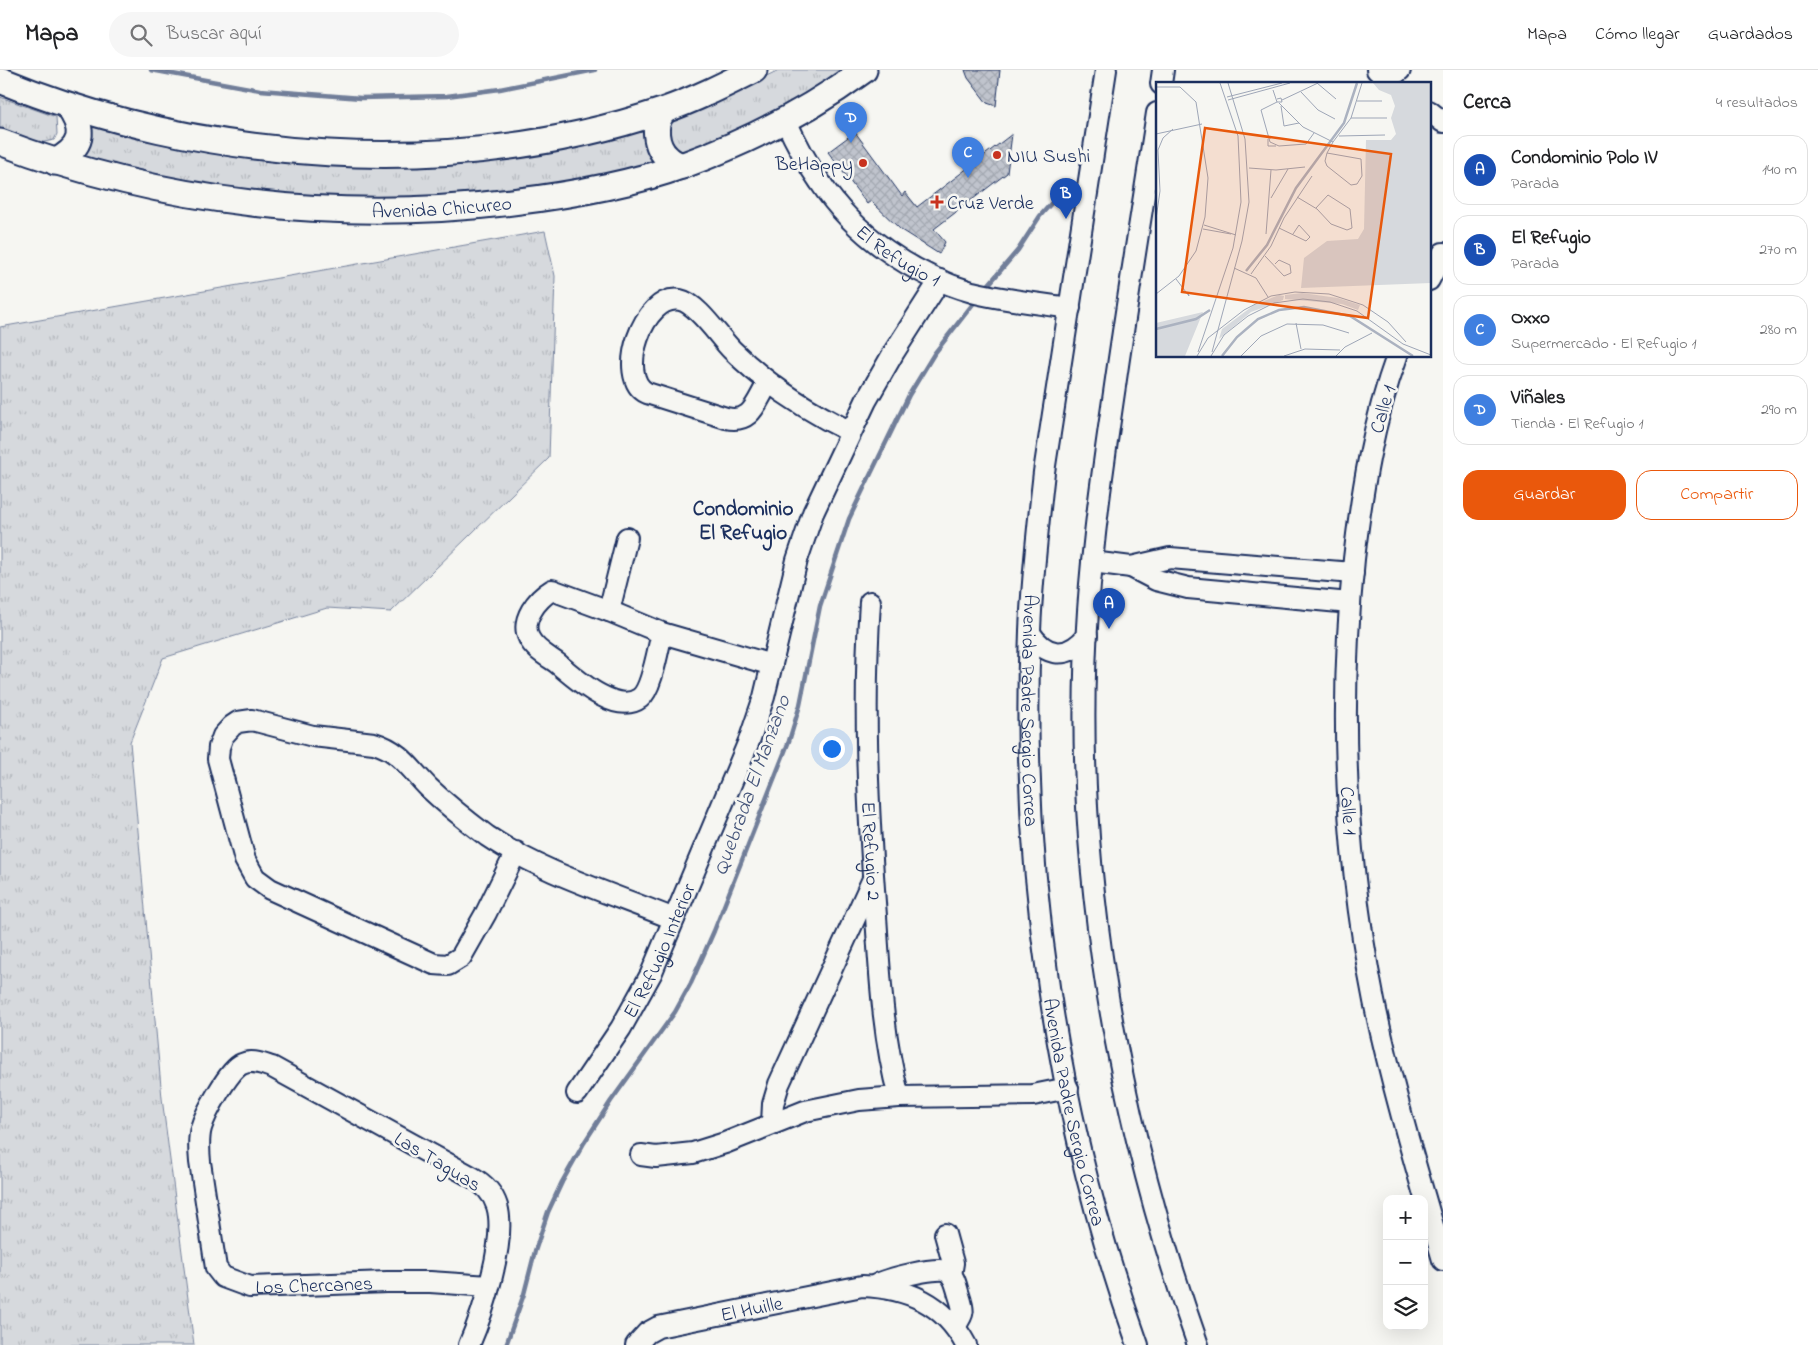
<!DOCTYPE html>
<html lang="es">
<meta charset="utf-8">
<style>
:root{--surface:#fff;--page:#f6f6f6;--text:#202124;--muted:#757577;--line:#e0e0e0;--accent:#ea580c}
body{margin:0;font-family:"Indie Flower",sans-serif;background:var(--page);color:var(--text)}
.controls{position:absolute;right:15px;bottom:15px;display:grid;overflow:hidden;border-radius:10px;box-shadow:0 5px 20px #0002}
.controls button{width:45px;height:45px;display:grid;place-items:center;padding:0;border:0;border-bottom:1px solid var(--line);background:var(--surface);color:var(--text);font:25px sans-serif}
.you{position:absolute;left:831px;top:678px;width:18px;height:18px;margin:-12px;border:4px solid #fff;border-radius:50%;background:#1a73e8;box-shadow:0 0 0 8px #1a73e833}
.badge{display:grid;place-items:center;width:32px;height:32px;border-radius:50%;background:var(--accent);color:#fff;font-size:16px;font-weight:700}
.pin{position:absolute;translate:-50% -41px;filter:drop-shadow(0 1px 2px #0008)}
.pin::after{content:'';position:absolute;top:26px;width:18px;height:15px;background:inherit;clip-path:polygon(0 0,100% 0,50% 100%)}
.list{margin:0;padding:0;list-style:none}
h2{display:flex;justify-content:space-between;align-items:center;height:65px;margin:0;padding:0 20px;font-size:21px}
h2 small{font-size:16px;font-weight:400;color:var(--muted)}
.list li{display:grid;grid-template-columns:32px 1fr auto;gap:15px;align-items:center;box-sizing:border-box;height:70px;margin:0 10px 10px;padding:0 10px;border:1px solid var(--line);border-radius:15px}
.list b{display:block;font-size:19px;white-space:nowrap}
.list p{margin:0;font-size:16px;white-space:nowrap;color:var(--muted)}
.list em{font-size:16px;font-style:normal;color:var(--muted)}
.actions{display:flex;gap:10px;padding:15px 20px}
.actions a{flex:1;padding:11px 0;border:1px solid var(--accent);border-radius:15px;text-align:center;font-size:18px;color:var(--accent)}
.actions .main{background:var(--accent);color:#fff}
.icon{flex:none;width:28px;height:28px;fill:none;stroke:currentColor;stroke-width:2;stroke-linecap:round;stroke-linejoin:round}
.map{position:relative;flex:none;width:1443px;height:1275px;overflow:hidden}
header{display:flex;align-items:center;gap:30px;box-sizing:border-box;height:70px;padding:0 25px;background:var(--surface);border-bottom:1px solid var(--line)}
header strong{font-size:24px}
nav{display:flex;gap:28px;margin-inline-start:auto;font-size:18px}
.search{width:350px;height:45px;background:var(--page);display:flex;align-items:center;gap:12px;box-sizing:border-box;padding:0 18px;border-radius:28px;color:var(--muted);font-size:19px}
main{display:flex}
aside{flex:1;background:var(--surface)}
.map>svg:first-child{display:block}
.grass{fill:url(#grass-tufts);stroke:#78849e}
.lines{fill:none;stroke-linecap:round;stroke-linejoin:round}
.stream{stroke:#717e99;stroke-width:4.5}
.building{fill:url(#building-cross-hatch);stroke:#1b2f5e}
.minor-casing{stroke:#1b2f5e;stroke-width:24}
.major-casing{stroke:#1b2f5e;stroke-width:29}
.minor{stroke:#f6f6f2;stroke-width:20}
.major{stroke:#f6f6f2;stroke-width:25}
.poi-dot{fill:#c8321e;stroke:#f6f6f2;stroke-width:2}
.labels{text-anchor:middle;stroke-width:5;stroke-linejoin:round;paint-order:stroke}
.poi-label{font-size:20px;fill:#1b2f5e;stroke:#f6f6f2;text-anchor:start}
.street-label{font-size:20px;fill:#1b2f5e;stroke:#f6f6f2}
.neighbourhood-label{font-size:21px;font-weight:bold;fill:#1b2f5e;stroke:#f6f6f2}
.water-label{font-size:21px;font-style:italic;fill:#46567b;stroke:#f6f6f2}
.inset-river{fill:none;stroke:#abb2c0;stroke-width:2.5}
.inset-road{fill:none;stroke:#9ea6b7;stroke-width:1}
.view{fill:#e8590c;fill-opacity:0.15;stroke:#e8590c;stroke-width:2.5}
.inset-edge{fill:none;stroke:#1b2f5e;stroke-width:2.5}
</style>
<header>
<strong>Mapa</strong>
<div class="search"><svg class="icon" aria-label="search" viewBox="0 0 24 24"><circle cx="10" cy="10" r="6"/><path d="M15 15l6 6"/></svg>Buscar aquí</div>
<nav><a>Mapa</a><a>Cómo llegar</a><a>Guardados</a></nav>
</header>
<main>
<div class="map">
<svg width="1443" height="1275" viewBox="0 0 1443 1275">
<defs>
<pattern id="grass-tufts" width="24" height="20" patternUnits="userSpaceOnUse" patternTransform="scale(1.25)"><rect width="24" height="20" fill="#d6d9dd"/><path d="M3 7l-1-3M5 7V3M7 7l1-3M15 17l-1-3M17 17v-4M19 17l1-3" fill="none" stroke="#b7bbc0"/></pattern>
<pattern id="building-cross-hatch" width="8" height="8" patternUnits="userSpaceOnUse" patternTransform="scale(1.25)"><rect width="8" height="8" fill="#c0c4cd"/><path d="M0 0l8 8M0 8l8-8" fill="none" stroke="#a4a9b2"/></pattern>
</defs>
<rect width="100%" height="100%" fill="#f6f6f2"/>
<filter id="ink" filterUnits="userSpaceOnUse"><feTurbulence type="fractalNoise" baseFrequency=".02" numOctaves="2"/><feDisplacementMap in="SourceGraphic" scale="10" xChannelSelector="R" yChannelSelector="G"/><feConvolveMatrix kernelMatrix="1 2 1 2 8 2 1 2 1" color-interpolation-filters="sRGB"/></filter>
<g filter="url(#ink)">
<g class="grass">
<path d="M 779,0 L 852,0 L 820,21 L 693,82 L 672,82 L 661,56 Z"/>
<path d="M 0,27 L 56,47 L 57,64 L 54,70 L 30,75 L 0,62 Z"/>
<path d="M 85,52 L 121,64 L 215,80 L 316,91 L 650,54 L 662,93 L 577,112 L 405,134 L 248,124 L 77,90 Z"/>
<path d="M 545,161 L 555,206 L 549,388 L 391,542 L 327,538 L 163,588 L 130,672 L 162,1028 L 194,1275 L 0,1275 L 0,257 Z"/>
</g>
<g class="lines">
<g class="stream">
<path d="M 151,0 L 260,20 L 361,28 L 447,26 L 500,19 L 595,0"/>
<path d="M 984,220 L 1018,180 L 1040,146 L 1062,121"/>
<path d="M 506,1275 L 524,1224 L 535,1181 L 548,1142 L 562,1112 L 584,1073 L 611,1031 L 675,942 L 691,913 L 714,861 L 789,671 L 800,635 L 820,536 L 849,449 L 909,325 L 934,284 L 976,230"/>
</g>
</g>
<g class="building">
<path d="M 965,0 L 1000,0 L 996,36 L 987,33 L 968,8 Z"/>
<path d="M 855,62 L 902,126 L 905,122 L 917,137 L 1012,64 L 1007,103 L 934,159 L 945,172 L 939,184 L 901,160 L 871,131 L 867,134 L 828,82 Z"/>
</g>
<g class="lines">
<defs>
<g id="minor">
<path id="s1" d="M 1106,0 L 1044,402 C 1038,455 1032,508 1030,561 C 1020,801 1057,1049 1138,1275"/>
<path d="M 1377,0 C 1384,7 1393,7 1400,0"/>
<path d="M 1161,14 L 1163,0"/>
<path d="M 1429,41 L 1443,52"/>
<path d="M 1157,43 C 1143,134 1128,225 1115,316 C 1104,391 1093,465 1088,541 C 1071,786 1116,1044 1198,1275"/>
<path id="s2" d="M 785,49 C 795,71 806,92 820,112 C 854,164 912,205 972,222 C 1004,230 1037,233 1070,238"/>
<path d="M 1429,210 L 1443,183"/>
<path id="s3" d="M 1397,286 C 1373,352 1362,420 1354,489 C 1339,635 1345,786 1374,931 C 1392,1018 1418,1104 1443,1190"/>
<path d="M 768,313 C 756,332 752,354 726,348 L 647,323 C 615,308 643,223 680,230 C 697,233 719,267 732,280 C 767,315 806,340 851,362"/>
<path d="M 1092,492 L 1131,497 L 1156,510 L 1188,518 L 1350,533"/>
<path d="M 1131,497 L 1170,488 L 1353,503"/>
<path id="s4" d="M 870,532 C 863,636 868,742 876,846 C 880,907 883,968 899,1027"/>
<path d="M 609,541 L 627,468"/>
<path d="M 662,563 C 658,578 652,619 640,628 C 616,646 575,608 557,593 C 547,586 534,579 529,568 C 520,550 537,529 552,520 L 609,541 L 662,563 L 772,595"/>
<path d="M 1030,563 C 1046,587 1067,590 1087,566"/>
<path d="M 516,782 L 486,843 L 461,887 L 448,895 L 434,894 L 270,819 L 255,808 L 245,790 L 218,689 L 219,677 L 223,666 L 232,656 L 238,652 L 252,650 L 313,666 L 374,673 C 401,681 410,699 429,718 C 447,735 467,751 487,766 C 542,803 613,824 674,849"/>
<path id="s5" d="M 577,1023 L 621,958 L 651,904 L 749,671 L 764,627 L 797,490 L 813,443 L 866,331 L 894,282 L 940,210"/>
<path d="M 772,1053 L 773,1034 L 779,1014 L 872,811"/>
<path d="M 641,1085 L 656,1087 L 693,1083 L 725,1073 L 805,1041 L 859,1030 L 899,1027 L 1033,1025 L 1068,1018"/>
<path d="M 945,1164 L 953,1193 L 951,1205"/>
<path d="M 876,1215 C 887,1209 936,1196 947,1201 C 955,1206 956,1216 959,1225 C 964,1240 965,1243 955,1256"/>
<path id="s6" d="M 469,1275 C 483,1243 507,1169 497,1136 C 493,1123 484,1114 472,1107 L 272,997 C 262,994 252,989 242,994 C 229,999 205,1044 201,1058 C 198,1069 199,1081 200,1092 L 216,1198 L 223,1207 L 250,1217 L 387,1212 L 430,1212 L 489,1216"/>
<path id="s7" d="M 636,1275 L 647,1263 L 658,1257 L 862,1216 C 908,1218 944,1233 966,1275"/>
</g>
<g id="major">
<path d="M 0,10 C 202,93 453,111 662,41 C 694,30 724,15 754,0"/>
<path d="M 664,41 C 652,53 655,77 668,88 C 672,92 677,94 682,96"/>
<path id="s8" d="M 0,72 C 163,134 339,153 512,132 C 571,125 629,115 684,95 C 747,72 810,40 864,0"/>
<path d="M 55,92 C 83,77 86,61 68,36"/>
</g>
</defs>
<use href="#minor" class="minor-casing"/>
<use href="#major" class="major-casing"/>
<use href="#minor" class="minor"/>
<use href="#major" class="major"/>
</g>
</g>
<g class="poi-dot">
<circle cx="997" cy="85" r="5"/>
<circle cx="863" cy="93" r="5"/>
<path d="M934.5 124.5h5v5h5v5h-5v5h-5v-5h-5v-5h5z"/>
</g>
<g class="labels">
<g class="poi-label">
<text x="1007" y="92">NIU Sushi</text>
<text x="853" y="100" text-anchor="end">BeHappy</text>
<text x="947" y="139">Cruz Verde</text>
</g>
<g class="street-label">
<text dy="7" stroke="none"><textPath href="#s8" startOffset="450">Avenida Chicureo</textPath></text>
<text dy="7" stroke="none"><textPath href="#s2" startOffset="181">El Refugio 1</textPath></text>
<text transform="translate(1382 339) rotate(-74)" y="7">Calle 1</text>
<text dy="7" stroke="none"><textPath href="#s1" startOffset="646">Avenida Padre Sergio Correa</textPath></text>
<text dy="7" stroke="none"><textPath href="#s3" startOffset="460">Calle 1</textPath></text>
<text dy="7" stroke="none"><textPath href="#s4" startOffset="249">El Refugio 2</textPath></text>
<text dy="7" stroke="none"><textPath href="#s5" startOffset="165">El Refugio Interior</textPath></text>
<text dy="7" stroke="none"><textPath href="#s1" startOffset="1051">Avenida Padre Sergio Correa</textPath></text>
<text transform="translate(438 1091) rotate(31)" y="7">Las Taguas</text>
<text dy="7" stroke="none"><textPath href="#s6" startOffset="765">Los Chercanes</textPath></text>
<text dy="7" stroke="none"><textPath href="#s7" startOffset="124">El Huille</textPath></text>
</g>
<g class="neighbourhood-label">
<text x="743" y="445">Condominio<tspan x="743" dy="24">El Refugio</tspan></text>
</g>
<g class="water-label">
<text transform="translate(751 715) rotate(-70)" y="7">Quebrada El Manzano</text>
</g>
</g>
<g transform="translate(1156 12)">
<rect width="275" height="275" fill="#f6f6f2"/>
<path d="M 217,1 L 275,1 L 275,201 L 145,206 L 148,176 L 171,159 L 202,157 L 208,147 L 210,58 L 235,58 L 240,52 L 235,36 L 239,24 L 235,13 L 223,8 ZM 146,211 L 182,216 L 204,223 L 202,228 L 186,222 L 129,217 L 129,213 ZM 123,213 L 128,214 L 127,218 L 95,230 L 63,257 L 66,247 L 98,223 ZM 47,230 L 29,274 L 0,274 L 0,241 Z" fill="#d6d9dd"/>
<path class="inset-river" d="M 90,189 L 111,163 L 140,106 L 188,41 L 201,1M 0,247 L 40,237 L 54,228M 66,274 L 81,255 L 102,237 L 123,228 L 148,225 L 194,234 L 257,274"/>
<path class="inset-road" d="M 161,1 L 180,17M 0,5 L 24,5 L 40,20 L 52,96 L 49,135 L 40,169 L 23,194 L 0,212M 117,8 L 121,20 L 126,20 L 125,16 L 121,17M 145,10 L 162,28 L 179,37M 71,15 L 126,1M 72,18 L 134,1M 126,18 L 162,1M 201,19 L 226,19M 121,20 L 105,28 L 114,60 L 123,64 L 150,62 L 158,51M 123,21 L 147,45 L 177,60M 125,24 L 128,44 L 143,41M 195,36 L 231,36M 0,52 L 46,42M 183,54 L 229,53M 112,57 L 112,64 L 120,64M 171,71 L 205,77 L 206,94 L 201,102 L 195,103 L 171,84 L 169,79 L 171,71 L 177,60 L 195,36 L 206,1M 93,86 L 120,88 L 149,85M 141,115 L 161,127 L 175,142 L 191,148 L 196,146 L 194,127 L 172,113 L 160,126M 115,116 L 132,87M 0,137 L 4,109 L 2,68 L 7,56 L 17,47M 48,143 L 80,153M 123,146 L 150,159 L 154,155 L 143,143 L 137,152M 47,147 L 75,152M 110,152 L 115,88M 109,174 L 128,194 L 135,191 L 134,183 L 123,178 L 119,182M 78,186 L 100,196 L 112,215M 95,192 L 115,164 L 128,136 L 156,94M 20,197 L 33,214 L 32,211M 140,241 L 145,267M 42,270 L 77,166 L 85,120 L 82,54 L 64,1M 56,270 L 86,159 L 93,120 L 89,57 L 72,1M 41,274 L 52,256 L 88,228 L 115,214 L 139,210 L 173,212 L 207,223 L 232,240 L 250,260M 55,274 L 68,253 L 92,234 L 118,221 L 147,217 L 174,220 L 201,229 L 247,262 L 275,273M 85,274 L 105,254 L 131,242 L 167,243 L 193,251M 128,274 L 149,267 L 184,268M 180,274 L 189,265 L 216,251"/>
<path class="view" d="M 49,46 L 235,72 L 212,236 L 26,210 Z"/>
<rect width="275" height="275" class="inset-edge"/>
</g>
</svg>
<div class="controls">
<button>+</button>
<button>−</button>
<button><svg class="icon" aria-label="layers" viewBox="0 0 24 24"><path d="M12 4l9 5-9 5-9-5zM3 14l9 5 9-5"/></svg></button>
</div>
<div class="you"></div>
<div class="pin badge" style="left:1109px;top:559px;background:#1a4fb4">A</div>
<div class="pin badge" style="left:1066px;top:149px;background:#1a4fb4">B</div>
<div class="pin badge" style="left:968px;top:108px;background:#3f7fe0">C</div>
<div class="pin badge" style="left:851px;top:73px;background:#3f7fe0">D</div>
</div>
<aside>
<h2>Cerca<small>4 resultados</small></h2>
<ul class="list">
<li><span class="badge" style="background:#1a4fb4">A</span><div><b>Condominio Polo IV</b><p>Parada</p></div><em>140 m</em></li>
<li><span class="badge" style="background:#1a4fb4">B</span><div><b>El Refugio</b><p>Parada</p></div><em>270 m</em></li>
<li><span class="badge" style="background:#3f7fe0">C</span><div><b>Oxxo</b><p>Supermercado · El Refugio 1</p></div><em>280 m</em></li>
<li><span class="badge" style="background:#3f7fe0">D</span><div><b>Viñales</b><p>Tienda · El Refugio 1</p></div><em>290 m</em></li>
</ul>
<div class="actions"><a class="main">Guardar</a><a>Compartir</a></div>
</aside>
</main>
